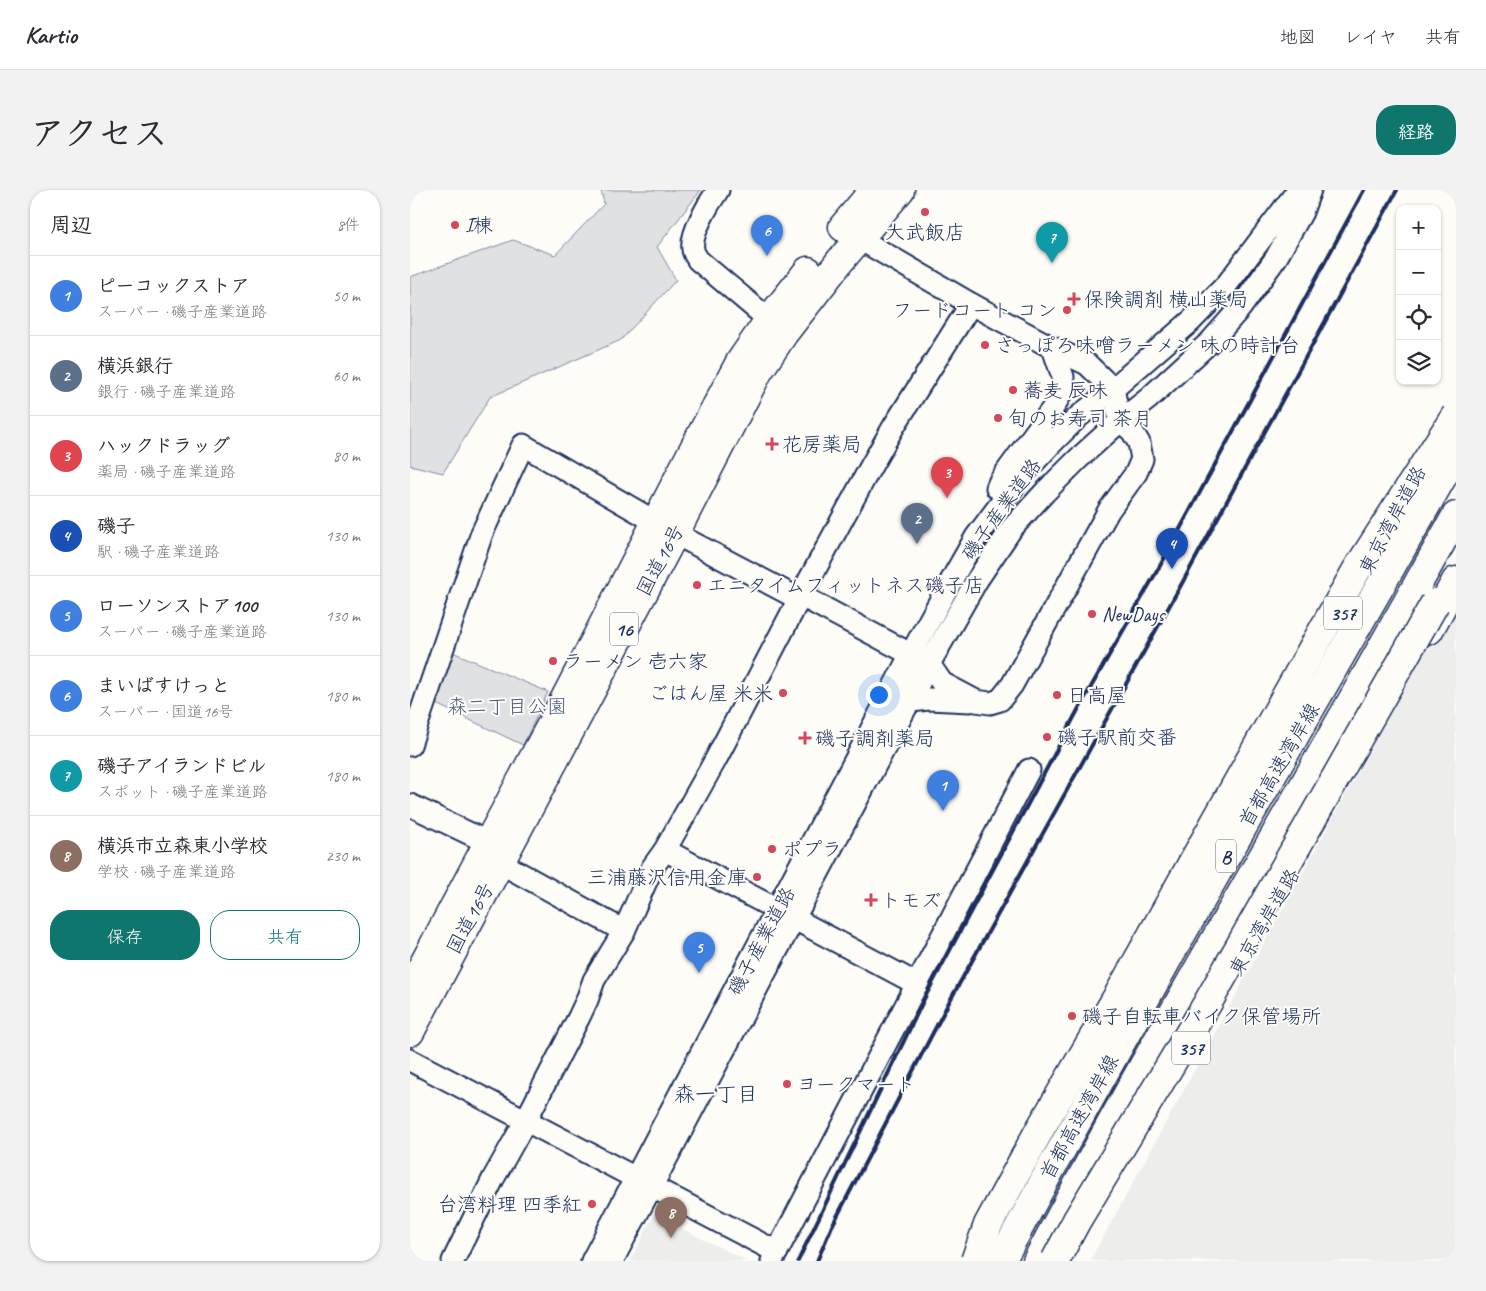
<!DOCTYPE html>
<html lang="ja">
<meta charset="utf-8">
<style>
:root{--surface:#fff;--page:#f2f2f3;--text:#2b2b33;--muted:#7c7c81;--line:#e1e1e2;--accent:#0f766e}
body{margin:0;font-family:Caveat,"Klee One",sans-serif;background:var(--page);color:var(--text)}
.controls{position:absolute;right:15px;top:15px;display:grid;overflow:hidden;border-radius:10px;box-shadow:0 1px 4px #0004}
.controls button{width:45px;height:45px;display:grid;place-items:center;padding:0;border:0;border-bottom:1px solid var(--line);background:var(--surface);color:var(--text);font:25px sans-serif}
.you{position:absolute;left:468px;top:504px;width:18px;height:18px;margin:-12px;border:4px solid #fff;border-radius:50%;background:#1a73e8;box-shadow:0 0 0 8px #1a73e833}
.badge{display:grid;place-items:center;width:32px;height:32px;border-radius:50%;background:var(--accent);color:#fff;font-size:16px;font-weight:700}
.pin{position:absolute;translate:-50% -41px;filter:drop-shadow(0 1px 2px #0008)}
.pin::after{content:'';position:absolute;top:26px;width:18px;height:15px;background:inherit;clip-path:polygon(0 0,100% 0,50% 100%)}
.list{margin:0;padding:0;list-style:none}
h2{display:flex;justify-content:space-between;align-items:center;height:65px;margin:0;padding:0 20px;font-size:21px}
h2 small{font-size:16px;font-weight:400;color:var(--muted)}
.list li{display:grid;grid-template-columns:32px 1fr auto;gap:15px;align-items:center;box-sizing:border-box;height:80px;padding:0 20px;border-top:1px solid var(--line)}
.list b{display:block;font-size:19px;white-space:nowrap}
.list p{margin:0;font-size:16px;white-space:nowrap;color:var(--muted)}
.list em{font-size:16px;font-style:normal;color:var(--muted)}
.actions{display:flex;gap:10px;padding:15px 20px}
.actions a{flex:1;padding:11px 0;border:1px solid var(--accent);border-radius:20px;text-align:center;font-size:18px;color:var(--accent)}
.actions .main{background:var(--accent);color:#fff}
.icon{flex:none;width:28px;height:28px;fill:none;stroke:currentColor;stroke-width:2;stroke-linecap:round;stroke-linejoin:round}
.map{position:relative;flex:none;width:1046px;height:1071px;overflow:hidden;border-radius:20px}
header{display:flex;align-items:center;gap:30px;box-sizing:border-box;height:70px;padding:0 25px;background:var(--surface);border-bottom:1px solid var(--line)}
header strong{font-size:24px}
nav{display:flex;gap:28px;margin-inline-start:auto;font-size:18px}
.intro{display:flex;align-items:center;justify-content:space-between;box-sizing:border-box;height:120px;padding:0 30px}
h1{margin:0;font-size:35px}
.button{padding:12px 22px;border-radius:20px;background:var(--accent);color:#fff;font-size:18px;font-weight:700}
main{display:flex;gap:30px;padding:0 30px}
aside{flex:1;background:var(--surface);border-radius:20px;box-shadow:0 1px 4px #0004}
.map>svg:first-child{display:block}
.built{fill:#edeeec}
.green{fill:#e0e1e3;stroke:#7e88a0}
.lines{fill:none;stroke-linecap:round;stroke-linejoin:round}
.minor-casing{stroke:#1b2f5e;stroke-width:25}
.highway-casing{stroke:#1b2f5e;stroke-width:31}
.minor{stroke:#fdfcf7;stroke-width:21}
.highway{stroke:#fdfcf7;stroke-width:28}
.rail{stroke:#1b2f5e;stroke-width:4}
.highway-bridge-casing{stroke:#1b2f5e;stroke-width:31;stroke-linecap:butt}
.highway-bridge{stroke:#fdfcf7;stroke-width:28}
.poi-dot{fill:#d1495b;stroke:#fdfcf7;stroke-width:2}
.labels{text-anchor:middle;stroke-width:4;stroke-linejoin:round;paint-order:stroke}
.shield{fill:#fdfcf7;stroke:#5f6c8c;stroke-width:1}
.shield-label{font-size:19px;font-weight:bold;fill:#1b2f5e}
.poi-label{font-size:20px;fill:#1b2f5e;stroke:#fdfcf7;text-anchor:start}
.street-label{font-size:20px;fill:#1b2f5e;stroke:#fdfcf7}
.park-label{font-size:20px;fill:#4c5c7f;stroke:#fdfcf7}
.neighbourhood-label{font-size:21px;fill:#1b2f5e;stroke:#fdfcf7}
</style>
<header>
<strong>Kartio</strong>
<nav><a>地図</a><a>レイヤ</a><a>共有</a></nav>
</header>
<div class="intro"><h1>アクセス</h1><a class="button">経路</a></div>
<main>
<aside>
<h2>周辺<small>8件</small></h2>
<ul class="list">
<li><span class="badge" style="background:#3f7fe0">1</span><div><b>ピーコックストア</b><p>スーパー · 磯子産業道路</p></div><em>50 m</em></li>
<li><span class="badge" style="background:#5c6f8a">2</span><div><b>横浜銀行</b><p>銀行 · 磯子産業道路</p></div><em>60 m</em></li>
<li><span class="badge" style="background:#e0444e">3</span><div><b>ハックドラッグ</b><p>薬局 · 磯子産業道路</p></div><em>80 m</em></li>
<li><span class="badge" style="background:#1a4fb4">4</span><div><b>磯子</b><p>駅 · 磯子産業道路</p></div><em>130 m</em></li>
<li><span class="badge" style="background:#3f7fe0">5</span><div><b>ローソンストア100</b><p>スーパー · 磯子産業道路</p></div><em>130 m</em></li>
<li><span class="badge" style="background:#3f7fe0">6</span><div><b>まいばすけっと</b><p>スーパー · 国道16号</p></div><em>180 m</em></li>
<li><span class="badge" style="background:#0f9aa8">7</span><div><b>磯子アイランドビル</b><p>スポット · 磯子産業道路</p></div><em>180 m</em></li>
<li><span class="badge" style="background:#8d6e63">8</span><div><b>横浜市立森東小学校</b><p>学校 · 磯子産業道路</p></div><em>230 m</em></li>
</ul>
<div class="actions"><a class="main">保存</a><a>共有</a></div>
</aside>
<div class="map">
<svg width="1046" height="1071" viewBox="0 0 1046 1071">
<rect width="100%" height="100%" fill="#fdfcf7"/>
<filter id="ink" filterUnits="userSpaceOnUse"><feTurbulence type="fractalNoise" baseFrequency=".02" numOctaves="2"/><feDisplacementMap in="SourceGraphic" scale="10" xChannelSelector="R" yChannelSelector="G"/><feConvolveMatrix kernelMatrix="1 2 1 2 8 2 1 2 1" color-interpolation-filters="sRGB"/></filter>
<g filter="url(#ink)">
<g class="built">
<path d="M 1046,403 L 1046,1071 L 680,1071 Z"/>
<path d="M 244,1025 L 337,1071 L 220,1071 Z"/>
</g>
<g class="green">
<path d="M 191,0 L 291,0 L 247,57 L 266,90 L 211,150 L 80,207 L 33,283 L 0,275 L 0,87 L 103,50 L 145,65 L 194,14 Z"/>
<path d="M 40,461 L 138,502 L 113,555 L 26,514 Z"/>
</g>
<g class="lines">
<defs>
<g id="minor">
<path d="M 308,0 C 299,13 280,44 283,59 C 283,63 286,66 288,70 L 370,139"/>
<path d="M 587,298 L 590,291 L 643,218 L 653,200 L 653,187 L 643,158"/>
<path d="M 501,511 L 519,509 L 560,511"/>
<path d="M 0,555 L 72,343 L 113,255 L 237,327 L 245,333 L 389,409 L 399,410 L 519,474 L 532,493 L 566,511 L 580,513 L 590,510 L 602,495 L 699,320 L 726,283 L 732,269 L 729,253 L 722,241 L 710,231 L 703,199 L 677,174 L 643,158 L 561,114 L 436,41"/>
<path d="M 0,615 L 77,652"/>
<path d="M 255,660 L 507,794"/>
<path d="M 89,672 L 214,741"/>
<path d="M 0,870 L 367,1062"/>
<path d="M 43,1071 L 83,989 L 116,930 L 169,827 L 177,810 L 184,790 L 214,741 L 242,678 L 255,660 L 306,569 L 389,409 L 460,278 L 484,236 L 561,114"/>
<path d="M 182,1071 L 501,464 L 546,382 L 566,347 L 612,285 L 640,255 L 668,227 L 703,199 L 781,131 L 818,93 L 888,0"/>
<path d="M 202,1071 L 519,474 L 567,390 L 602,338 L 635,302 L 668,269 L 710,231 L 738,209 L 801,151 L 831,117 L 866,68 L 892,22 L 900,0"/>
<path d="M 362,1071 L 619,580"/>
</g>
<g id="highway">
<path d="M 433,37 L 464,0"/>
<path d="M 1019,440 L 1046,391"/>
<path d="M 0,800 L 159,501 L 282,262 L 330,172 L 359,130 L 398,81"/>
<path d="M 0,842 L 265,343 L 348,182 L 374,143 L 430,71 L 490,0"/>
<path d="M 627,1071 C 718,898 818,728 915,558 C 959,481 1002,404 1046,326"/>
</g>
</defs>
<use href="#minor" class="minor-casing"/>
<use href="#highway" class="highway-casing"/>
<use href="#minor" class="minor"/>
<use href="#highway" class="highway"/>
<g class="rail">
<path d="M 388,1071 L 516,805 L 669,518 L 751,374 L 954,0"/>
<path d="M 407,1071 L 422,1036 L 538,814 L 776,386 L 987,0"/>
</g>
<defs>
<g id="highway-bridge">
<path d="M 565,1071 L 578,1035 L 630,939 L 710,802 L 946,381 L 1046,225"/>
<path d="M 591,1071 L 639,982 L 758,768 L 1046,263"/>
<path d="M 645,1071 L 667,1030 L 797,814 L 1025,413"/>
</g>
</defs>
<use href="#highway-bridge" class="highway-bridge-casing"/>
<use href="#highway-bridge" class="highway-bridge"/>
</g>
</g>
<g class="poi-dot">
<circle cx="515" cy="22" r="5"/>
<circle cx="45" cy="35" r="5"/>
<path d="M661.5 101.5h5v5h5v5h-5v5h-5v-5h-5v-5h5z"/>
<circle cx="657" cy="120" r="5"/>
<circle cx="575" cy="155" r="5"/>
<circle cx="603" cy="200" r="5"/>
<circle cx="588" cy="228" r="5"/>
<path d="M359.5 246.5h5v5h5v5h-5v5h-5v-5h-5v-5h5z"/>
<circle cx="287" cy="395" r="5"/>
<circle cx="682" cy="424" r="5"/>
<circle cx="143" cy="471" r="5"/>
<circle cx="373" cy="503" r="5"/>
<circle cx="647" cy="505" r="5"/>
<circle cx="637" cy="547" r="5"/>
<path d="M392.5 540.5h5v5h5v5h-5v5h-5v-5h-5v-5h5z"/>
<circle cx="362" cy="659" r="5"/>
<circle cx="347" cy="687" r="5"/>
<path d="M458.5 702.5h5v5h5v5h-5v5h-5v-5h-5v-5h5z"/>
<circle cx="662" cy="826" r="5"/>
<circle cx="377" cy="894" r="5"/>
<circle cx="182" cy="1014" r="5"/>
</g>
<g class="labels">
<g class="shield">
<rect x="914" y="406.5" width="38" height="33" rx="4"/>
<rect x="200" y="422.5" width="28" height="33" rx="4"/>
<rect x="806" y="649.5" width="20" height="33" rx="4"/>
<rect x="762" y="841.5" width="38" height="33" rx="4"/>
</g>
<g class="shield-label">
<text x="933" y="430">357</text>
<text x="214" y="446">16</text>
<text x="816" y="673">B</text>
<text x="781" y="865">357</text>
</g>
<g class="poi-label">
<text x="55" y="42">I棟</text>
<text x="515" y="49" text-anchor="middle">大武飯店</text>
<text x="674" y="116">保険調剤 横山薬局</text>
<text x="647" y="127" text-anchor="end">フードコート コン</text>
<text x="585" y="162">さっぽろ味噌ラーメン 味の時計台</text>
<text x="613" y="207">蕎麦 辰味</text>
<text x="598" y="235">旬のお寿司 茶月</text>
<text x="372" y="261">花房薬局</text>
<text x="297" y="402">エニタイムフィットネス磯子店</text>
<text x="692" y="431">NewDays</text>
<text x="153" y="478">ラーメン 壱六家</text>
<text x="363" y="510" text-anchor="end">ごはん屋 米米</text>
<text x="657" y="512">日高屋</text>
<text x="647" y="554">磯子駅前交番</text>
<text x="405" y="555">磯子調剤薬局</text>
<text x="372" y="666">ポプラ</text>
<text x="337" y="694" text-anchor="end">三浦藤沢信用金庫</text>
<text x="471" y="717">トモズ</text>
<text x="672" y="833">磯子自転車バイク保管場所</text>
<text x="387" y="901">ヨークマート</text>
<text x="172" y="1021" text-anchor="end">台湾料理 四季紅</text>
</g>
<g class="street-label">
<text transform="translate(591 319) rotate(-54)" y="7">磯子産業道路</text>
<text transform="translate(982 330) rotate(-62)" y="7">東京湾岸道路</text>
<text transform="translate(250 370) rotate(-62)" y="7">国道16号</text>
<text transform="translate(869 575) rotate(-60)" y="7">首都高速湾岸線</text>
<text transform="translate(60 728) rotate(-62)" y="7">国道16号</text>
<text transform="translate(854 732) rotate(-60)" y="7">東京湾岸道路</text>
<text transform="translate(351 751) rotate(-62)" y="7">磯子産業道路</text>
<text transform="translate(669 927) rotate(-61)" y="7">首都高速湾岸線</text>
</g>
<g class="park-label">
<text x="97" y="523">森二丁目公園</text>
</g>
<g class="neighbourhood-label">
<text x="306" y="911">森一丁目</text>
</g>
</g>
</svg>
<div class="controls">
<button>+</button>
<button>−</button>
<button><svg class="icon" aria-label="locate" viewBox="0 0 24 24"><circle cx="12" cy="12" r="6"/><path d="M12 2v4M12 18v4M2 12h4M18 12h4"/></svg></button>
<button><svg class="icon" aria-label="layers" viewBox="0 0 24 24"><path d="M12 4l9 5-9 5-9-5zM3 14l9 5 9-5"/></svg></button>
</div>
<div class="you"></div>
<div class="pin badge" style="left:533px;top:621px;background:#3f7fe0">1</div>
<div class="pin badge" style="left:507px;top:354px;background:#5c6f8a">2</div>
<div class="pin badge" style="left:537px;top:308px;background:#e0444e">3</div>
<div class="pin badge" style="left:762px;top:379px;background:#1a4fb4">4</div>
<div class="pin badge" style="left:289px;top:783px;background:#3f7fe0">5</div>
<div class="pin badge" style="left:357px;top:66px;background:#3f7fe0">6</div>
<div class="pin badge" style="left:642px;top:73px;background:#0f9aa8">7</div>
<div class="pin badge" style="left:261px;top:1048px;background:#8d6e63">8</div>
</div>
</main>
